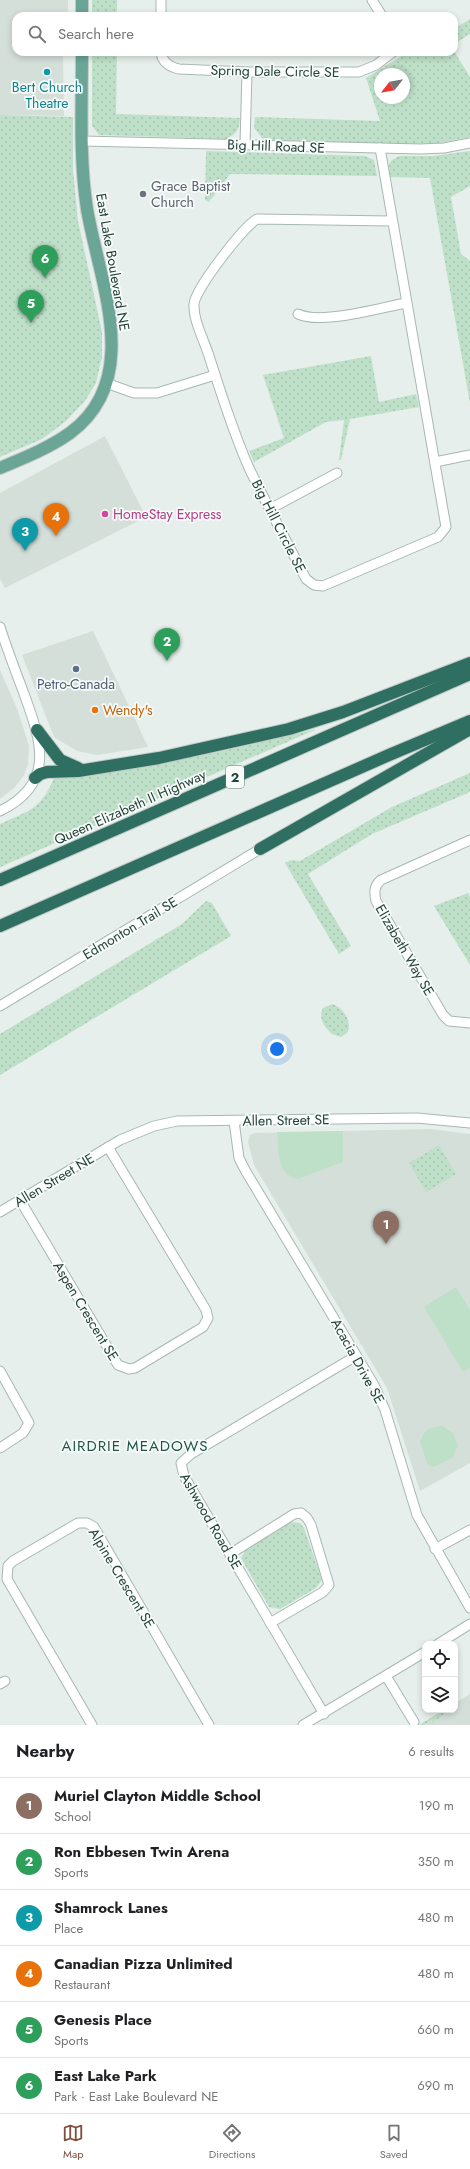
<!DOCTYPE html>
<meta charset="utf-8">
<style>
:root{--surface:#fff;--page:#f6f6f6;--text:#202124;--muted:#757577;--line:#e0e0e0;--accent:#7f4e3f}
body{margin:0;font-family:Jost,sans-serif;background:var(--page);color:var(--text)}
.controls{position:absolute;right:12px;bottom:12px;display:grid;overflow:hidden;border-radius:8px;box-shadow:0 2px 6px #0003}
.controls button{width:36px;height:36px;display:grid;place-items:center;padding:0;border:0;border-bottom:1px solid var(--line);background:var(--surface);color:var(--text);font:20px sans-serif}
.compass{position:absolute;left:374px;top:68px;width:36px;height:36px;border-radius:50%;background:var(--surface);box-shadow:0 2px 6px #0003;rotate:239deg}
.you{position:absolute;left:277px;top:1049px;width:14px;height:14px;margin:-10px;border:3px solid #fff;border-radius:50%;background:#1a73e8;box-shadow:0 0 0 6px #1a73e833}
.badge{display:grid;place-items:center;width:26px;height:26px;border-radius:50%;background:var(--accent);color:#fff;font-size:13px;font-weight:700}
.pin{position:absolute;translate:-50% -33px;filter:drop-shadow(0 1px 2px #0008)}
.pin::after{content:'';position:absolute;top:21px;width:14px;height:12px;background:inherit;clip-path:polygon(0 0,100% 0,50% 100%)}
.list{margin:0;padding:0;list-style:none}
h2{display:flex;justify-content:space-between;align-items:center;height:52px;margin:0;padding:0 16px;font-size:17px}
h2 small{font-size:13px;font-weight:400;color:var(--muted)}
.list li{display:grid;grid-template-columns:26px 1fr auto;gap:12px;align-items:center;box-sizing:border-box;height:56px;padding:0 16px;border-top:1px solid var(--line)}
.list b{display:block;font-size:15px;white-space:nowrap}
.list p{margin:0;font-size:13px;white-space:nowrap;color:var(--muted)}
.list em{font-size:13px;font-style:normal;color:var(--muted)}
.icon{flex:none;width:22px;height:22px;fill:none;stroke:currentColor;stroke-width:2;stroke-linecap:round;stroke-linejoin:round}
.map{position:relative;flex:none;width:470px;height:1725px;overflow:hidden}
.search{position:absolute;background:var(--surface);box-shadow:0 2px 6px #0003;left:12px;right:12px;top:12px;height:44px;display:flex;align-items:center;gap:10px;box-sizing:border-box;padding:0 14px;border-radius:12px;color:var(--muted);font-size:15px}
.sheet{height:388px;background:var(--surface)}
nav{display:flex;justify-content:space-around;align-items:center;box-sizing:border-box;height:56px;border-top:1px solid var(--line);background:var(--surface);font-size:11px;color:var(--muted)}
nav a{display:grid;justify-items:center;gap:2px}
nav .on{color:var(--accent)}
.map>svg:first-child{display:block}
.built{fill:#d4dfda}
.grass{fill:url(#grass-dots);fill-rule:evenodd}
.garden{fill:#bfe0c8}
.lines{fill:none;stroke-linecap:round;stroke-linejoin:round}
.minor-casing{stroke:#a8b8b2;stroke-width:11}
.major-casing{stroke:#c2cac8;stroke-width:14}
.highway-casing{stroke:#c2cac8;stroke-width:14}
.minor{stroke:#fff;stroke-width:9}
.major{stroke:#6aa596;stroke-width:12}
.highway{stroke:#2f6f62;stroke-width:12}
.culture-dot{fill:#0f9aa8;stroke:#f7fbf9;stroke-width:1.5}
.worship-dot{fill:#6b7280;stroke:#f7fbf9;stroke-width:1.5}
.hotel-dot{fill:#d1479c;stroke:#f7fbf9;stroke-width:1.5}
.service-dot{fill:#5c6f8a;stroke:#f7fbf9;stroke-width:1.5}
.food-dot{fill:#e8710a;stroke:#f7fbf9;stroke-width:1.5}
.labels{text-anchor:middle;stroke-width:3.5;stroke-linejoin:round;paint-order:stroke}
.shield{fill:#f7fbf9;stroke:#637a73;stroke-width:1}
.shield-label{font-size:13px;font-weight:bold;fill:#24423a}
.street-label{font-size:14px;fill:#24423a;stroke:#f7fbf9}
.culture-label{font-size:14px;fill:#0d838f;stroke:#f7fbf9}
.worship-label{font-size:14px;fill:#5b616d;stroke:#f7fbf9;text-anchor:start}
.hotel-label{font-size:14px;fill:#b23c85;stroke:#f7fbf9;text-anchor:start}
.service-label{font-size:14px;fill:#4e5e75;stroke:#f7fbf9}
.food-label{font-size:14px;fill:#c56008;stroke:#f7fbf9;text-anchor:start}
.neighbourhood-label{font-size:15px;letter-spacing:1px;fill:#1f5548;stroke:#f7fbf9}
</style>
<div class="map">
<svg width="470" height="1725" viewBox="0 0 470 1725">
<defs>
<pattern id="grass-dots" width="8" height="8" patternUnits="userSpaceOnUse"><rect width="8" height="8" fill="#bfe0c8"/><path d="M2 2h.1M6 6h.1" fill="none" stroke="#a4c1ad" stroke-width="1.8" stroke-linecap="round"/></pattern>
</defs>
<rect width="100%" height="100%" fill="#e6efeb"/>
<g class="built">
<path d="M 0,0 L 68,0 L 68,16 L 16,16 L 16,52 L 63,52 L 64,116 L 0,115 Z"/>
<path d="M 105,436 L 146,517 L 5,588 L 0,579 L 0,493 Z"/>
<path d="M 93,631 L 117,681 L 148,747 L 97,755 L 77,751 L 54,737 L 22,655 Z"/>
<path d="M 0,670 L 18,711 L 29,746 L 28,764 L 24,775 L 15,787 L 0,799 Z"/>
<path d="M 430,1129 L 470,1134 L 470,1463 L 420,1491 L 387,1388 L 254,1165 L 248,1142 L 250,1135 L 255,1133 Z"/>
<path d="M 470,1694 L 470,1725 L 419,1725 L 444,1710 L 455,1710 L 455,1703 Z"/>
</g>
<g class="grass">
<rect x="92" y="0" width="25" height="16"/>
<path d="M 470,19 L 470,34 L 454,44 L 454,29 Z"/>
<path d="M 454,51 L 470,77 L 470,137 L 439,143 L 410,144 L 269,140 L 263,139 L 254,128 L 255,117 L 380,121 L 366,78 L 408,52 ZM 380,74 L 404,74 L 404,98 L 380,98 Z"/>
<path d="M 92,52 L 117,52 L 116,114 L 240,118 C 239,130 237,133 227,139 L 99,135 L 92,126 Z"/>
<path d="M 0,115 L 73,117 L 73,170 L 78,221 L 102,332 L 102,357 L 96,383 L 85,401 L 65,422 L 42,439 L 0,457 Z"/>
<path d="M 206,151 L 365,156 L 374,160 L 377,176 L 230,174 L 209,202 L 205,200 Z"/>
<path d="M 470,151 L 470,186 L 451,197 L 461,254 L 470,261 L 470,403 L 430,178 L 390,177 L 389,164 L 392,160 L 399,156 L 433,156 Z"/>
<path d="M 371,356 L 379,402 L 416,394 L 419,407 L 350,419 L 341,460 L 339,460 L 344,420 L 326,422 L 254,462 L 249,451 L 284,438 L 263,375 Z"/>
<path d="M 317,729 L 0,867 L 0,824 C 29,811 41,809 54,778 C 143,770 230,750 317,729 Z"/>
<path d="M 470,773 L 470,792 L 372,834 L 308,874 L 351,946 L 339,954 L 285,863 L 291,860 L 300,861 L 392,807 Z"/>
<path d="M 468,893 L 470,897 L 470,965 L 434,906 Z"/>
<path d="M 206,901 L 212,903 L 231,936 L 0,1075 L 0,1034 L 182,924 Z"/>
<path d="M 332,1004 C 343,1007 352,1021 348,1032 L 341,1037 L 332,1034 C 324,1027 318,1018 323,1008 Z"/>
<path d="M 439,1145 L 456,1174 L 426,1192 L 409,1163 Z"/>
<path d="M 291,1522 L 300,1523 L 304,1528 L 322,1580 L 316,1588 L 280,1609 L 269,1607 L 241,1558 L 246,1549 Z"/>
<path d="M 444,1710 L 450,1710 L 433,1722 L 432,1720 L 424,1725 L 419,1725 Z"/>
</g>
<g class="garden">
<path d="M 343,1131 L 343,1162 L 298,1179 C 276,1175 279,1150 277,1132 Z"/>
<path d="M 456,1287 L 470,1310 L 470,1368 L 463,1372 L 424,1307 Z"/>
<path d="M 442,1426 L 453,1433 L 458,1446 L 452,1458 L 433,1467 L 428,1465 L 420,1442 C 424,1430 430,1426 442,1426 Z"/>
</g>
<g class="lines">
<defs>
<g id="minor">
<path d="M 372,0 L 382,16"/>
<path d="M 161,16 L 161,0"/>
<path d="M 161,52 C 162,62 170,67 179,69 L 247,72 L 359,72 L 376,65 L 393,52"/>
<path d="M 82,141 L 420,149 L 444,148 L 470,143"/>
<path d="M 245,144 L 247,72"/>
<path d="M 380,148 L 446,527 L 438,537 L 323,586 L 314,585 L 306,579 C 287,542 267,505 249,468 C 233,432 221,393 209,356 C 204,340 193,320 194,304 C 195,289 244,226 257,219 L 391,221"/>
<path d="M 298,314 C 321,325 379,308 406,303"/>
<path d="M 106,383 L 134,393 L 157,393 L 215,375"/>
<path d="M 435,462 L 470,455"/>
<path d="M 270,509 L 337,473"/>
<path d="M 0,627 C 7,649 15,670 23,691 C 40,738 58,783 0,811"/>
<path d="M 470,840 L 381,880 C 374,886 374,892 376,901 L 443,1015 L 449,1021 L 470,1023"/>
<path d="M 0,1006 L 260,849"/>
<path d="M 234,1121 L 239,1158 L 245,1170 L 374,1385 L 385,1410 L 417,1515 L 470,1608"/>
<path d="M 20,1200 L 118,1365 L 129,1369 L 135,1368 L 203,1327 L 208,1318 L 206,1310 L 108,1147"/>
<path d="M 0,1212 L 120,1140 L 154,1126 L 177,1121 L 417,1118 L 470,1123"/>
<path d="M 0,1371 L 29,1423 L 23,1433 L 0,1448"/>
<path d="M 435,1549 L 470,1530"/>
<path d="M 230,1554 L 294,1514 L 301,1513 L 307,1518 L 311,1525 L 329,1585 L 323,1592 L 270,1623"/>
<path d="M 438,1644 L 470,1624"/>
<path d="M 386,1676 L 414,1722"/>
<path d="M 0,1684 L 5,1681"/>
<path d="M 324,1714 L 184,1476 L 181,1463 L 191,1454 L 356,1356"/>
<path d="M 92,1725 L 7,1579 L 8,1566 L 13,1561 L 78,1523 L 87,1523 L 94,1527 L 209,1725"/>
<path d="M 303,1725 L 425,1652"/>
</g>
<g id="major">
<path d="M 82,0 L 82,16"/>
<path d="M 0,468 C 24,458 49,448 70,433 C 144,379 99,281 87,209 C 79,158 82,104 82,52"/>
</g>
<g id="highway">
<path d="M 37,730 L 60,760 L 78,768"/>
<path d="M 35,778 L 40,774 L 47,772 L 78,771 L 159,758 L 289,729 L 343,712 L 470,663"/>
<path d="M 260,849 L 470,729"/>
<path d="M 0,880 L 470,674"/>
<path d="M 0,926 L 389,755 L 470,721"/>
</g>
</defs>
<use href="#minor" class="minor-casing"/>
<use href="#major" class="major-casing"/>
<use href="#highway" class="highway-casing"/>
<use href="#minor" class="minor"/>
<use href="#major" class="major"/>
<use href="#highway" class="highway"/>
</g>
<circle class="culture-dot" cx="47" cy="72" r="4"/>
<circle class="worship-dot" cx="143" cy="194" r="4"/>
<circle class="hotel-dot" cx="105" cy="514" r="4"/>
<circle class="service-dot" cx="76" cy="669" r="4"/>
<circle class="food-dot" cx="95" cy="710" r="4"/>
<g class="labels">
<rect class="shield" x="226" y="766" width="18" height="22" rx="3"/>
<g class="shield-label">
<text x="235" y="782">2</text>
</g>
<g class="street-label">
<text transform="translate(275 71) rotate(1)" y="5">Spring Dale Circle SE</text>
<text transform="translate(276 146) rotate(2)" y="5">Big Hill Road SE</text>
<text transform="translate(113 262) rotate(80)" y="5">East Lake Boulevard NE</text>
<text transform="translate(279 526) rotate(63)" y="5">Big Hill Circle SE</text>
<text transform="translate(130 807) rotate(-24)" y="5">Queen Elizabeth II Highway</text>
<text transform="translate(130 928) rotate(-31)" y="5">Edmonton Trail SE</text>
<text transform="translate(405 950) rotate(60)" y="5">Elizabeth Way SE</text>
<text transform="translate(286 1120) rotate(-1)" y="5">Allen Street SE</text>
<text transform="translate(54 1180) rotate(-31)" y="5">Allen Street NE</text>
<text transform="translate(86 1311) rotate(59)" y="5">Aspen Crescent SE</text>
<text transform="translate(358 1361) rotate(61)" y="5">Acacia Drive SE</text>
<text transform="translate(211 1521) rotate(60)" y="5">Ashwood Road SE</text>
<text transform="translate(122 1578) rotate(59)" y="5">Alpine Crescent SE</text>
</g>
<g class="culture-label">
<text x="47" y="92">Bert Church<tspan x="47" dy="16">Theatre</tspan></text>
</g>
<g class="worship-label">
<text x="151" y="191">Grace Baptist<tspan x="151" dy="16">Church</tspan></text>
</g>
<g class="hotel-label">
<text x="113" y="519">HomeStay Express</text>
</g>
<g class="service-label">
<text x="76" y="689">Petro-Canada</text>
</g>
<g class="food-label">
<text x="103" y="715">Wendy's</text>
</g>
<g class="neighbourhood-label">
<text x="135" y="1451">AIRDRIE MEADOWS</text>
</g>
</g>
</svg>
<div class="controls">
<button><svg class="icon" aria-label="locate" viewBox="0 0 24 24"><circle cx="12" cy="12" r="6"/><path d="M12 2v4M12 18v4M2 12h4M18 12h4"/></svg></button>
<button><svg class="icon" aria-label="layers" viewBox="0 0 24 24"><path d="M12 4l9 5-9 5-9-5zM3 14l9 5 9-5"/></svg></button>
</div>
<svg class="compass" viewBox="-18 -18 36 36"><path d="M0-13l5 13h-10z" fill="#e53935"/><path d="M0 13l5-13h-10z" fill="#757577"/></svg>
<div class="you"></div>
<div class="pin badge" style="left:386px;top:1244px;background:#8d6e63">1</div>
<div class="pin badge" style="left:167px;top:661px;background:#2e9e5b">2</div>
<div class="pin badge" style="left:25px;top:551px;background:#0f9aa8">3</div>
<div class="pin badge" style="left:56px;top:536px;background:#e8710a">4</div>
<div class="pin badge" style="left:31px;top:323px;background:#2e9e5b">5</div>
<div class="pin badge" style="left:45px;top:278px;background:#2e9e5b">6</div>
<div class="search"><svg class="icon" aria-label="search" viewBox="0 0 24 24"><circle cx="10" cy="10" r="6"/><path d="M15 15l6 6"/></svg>Search here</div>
</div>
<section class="sheet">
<h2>Nearby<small>6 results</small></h2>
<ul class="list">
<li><span class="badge" style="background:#8d6e63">1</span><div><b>Muriel Clayton Middle School</b><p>School</p></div><em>190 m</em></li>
<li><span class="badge" style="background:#2e9e5b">2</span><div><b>Ron Ebbesen Twin Arena</b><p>Sports</p></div><em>350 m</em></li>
<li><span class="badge" style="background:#0f9aa8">3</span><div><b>Shamrock Lanes</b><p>Place</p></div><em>480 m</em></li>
<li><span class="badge" style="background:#e8710a">4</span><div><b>Canadian Pizza Unlimited</b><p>Restaurant</p></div><em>480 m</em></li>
<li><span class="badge" style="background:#2e9e5b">5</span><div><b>Genesis Place</b><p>Sports</p></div><em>660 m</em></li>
<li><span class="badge" style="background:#2e9e5b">6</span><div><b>East Lake Park</b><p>Park · East Lake Boulevard NE</p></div><em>690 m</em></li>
</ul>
</section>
<nav>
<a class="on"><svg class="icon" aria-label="map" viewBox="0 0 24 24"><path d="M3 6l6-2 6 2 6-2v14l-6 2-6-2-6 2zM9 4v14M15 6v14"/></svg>Map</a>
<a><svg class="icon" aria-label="directions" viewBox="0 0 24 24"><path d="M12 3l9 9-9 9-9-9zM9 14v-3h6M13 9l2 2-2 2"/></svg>Directions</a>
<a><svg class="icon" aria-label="saved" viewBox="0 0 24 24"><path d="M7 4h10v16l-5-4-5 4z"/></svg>Saved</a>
</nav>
